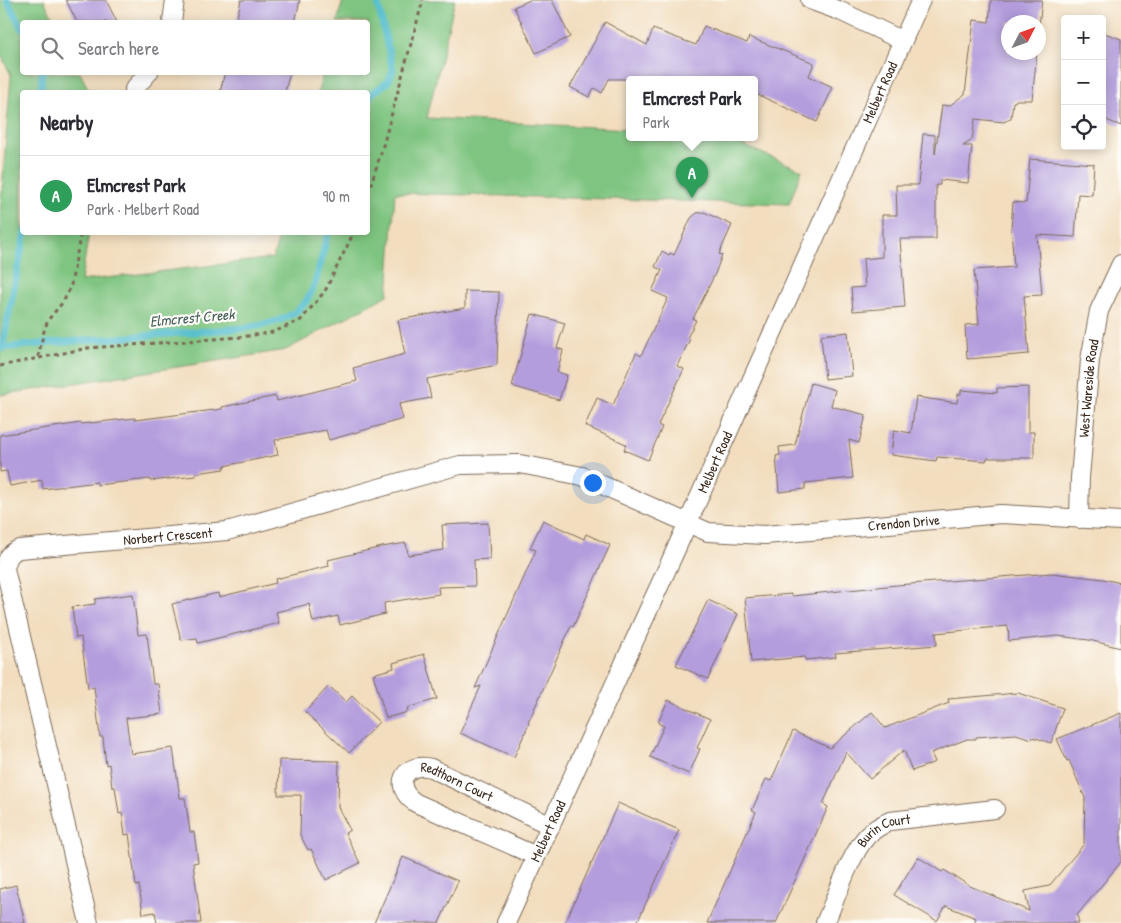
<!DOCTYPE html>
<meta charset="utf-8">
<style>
:root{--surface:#fff;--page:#f2f2f3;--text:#2b2b33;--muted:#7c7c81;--line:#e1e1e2;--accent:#7c3aed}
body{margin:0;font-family:"Patrick Hand",sans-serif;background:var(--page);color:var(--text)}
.controls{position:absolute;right:15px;top:15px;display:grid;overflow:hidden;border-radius:5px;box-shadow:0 2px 12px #0003}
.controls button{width:45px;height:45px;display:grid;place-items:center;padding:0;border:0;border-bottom:1px solid var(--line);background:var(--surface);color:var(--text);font:25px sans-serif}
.compass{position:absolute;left:1001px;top:15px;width:45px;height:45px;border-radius:50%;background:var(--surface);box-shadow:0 2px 12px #0003;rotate:48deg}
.you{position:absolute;left:592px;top:482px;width:18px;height:18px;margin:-12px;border:4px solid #fff;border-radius:50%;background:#1a73e8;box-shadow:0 0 0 8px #1a73e833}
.badge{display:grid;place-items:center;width:32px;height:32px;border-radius:50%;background:var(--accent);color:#fff;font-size:16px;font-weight:700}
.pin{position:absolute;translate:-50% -41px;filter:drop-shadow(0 1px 2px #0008)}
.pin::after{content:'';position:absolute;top:26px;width:18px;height:15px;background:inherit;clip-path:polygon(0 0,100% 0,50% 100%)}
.popup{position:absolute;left:626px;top:76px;width:132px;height:65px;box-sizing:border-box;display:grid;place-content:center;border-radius:5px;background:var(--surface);filter:drop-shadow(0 1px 4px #0005);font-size:16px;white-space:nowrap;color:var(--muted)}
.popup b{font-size:19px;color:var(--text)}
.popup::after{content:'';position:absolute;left:50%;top:100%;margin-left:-10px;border:10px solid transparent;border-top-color:var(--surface)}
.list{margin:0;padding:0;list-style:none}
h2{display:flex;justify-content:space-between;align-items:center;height:65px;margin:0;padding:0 20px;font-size:21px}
h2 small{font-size:16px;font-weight:400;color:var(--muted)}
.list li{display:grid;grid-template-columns:32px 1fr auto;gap:15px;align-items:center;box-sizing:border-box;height:80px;padding:0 20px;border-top:1px solid var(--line)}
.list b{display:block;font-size:19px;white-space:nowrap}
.list p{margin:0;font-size:16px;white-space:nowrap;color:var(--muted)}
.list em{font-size:16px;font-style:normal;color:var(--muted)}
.icon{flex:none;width:28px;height:28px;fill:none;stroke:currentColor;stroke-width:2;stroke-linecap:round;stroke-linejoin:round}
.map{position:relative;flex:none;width:1121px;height:923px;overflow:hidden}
.search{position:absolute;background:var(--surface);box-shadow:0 2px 12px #0003;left:20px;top:20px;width:350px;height:55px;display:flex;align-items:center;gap:12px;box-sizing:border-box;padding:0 18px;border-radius:5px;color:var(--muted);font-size:19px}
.panel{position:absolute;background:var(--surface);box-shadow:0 2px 12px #0003;left:20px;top:90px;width:350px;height:145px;border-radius:5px}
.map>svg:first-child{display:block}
.green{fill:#7fc581;stroke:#5d7850}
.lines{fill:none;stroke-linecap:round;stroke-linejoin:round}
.stream{stroke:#52bdcd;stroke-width:7}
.building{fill:#b39ddd}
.street-casing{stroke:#7b6956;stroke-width:20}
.path{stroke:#7b6956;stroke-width:3;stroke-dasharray:4 4;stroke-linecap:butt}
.street{stroke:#fff;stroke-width:18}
.labels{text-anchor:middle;stroke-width:4.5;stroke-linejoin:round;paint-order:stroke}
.street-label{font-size:14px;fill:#3b2a1e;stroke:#fdfcf7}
.water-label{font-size:15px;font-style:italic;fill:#435d5b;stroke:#fdfcf7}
</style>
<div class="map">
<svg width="1121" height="923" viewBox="0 0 1121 923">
<rect width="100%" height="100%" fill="#fdfcf7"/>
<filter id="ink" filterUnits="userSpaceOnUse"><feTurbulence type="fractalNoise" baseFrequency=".02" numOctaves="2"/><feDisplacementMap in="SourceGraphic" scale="10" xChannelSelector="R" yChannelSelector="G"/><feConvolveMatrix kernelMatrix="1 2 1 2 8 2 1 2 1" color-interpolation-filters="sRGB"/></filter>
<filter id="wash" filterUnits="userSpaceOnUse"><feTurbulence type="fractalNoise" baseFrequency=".0096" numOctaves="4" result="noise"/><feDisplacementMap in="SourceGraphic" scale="20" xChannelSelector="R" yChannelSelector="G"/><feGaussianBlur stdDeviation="1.12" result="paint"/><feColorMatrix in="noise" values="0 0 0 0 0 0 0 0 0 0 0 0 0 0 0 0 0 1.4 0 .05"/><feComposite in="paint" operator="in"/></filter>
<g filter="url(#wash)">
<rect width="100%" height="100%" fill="#f2ddbe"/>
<path class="green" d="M 0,0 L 44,0 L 55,22 L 22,22 L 22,72 L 80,73 L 90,92 L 22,92 L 22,232 L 89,233 L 81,281 L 273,258 L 280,233 L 368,232 L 368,92 L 318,92 L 323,73 L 368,72 L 368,22 L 337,22 L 343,0 L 455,0 L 427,118 L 629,129 L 630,137 L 723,137 L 802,170 L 789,204 L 395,193 L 388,295 L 286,350 L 0,395 L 0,215 L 11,75 L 0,53 Z"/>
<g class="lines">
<g class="stream">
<path d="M 7,0 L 22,29"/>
<path d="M 41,92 L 42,72"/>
<path d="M 368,99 L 372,93 L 388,82 L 393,70 L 377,0"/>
<path d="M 0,348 L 51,343 L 245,328 C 316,318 312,294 328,232"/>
<path d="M 2,348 L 25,232"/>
</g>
</g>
<g id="blocks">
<g class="building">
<path d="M 66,0 L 106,0 L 117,22 L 77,22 Z"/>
<path d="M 241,0 L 300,0 L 295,22 L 236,22 Z"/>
<path d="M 530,0 L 552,0 L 570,37 L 536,53 L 514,7 Z"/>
<path d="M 991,0 L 1042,0 L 1038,34 L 1038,22 L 1008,22 L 1008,52 L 1037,52 L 1032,100 L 1016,100 L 1015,102 L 1013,102 L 1011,118 L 1004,122 L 975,119 L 972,140 L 963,146 L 972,146 L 968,183 L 940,180 L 940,185 L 936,185 L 936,239 L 900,239 L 905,307 L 853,311 L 851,288 L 865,287 L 863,259 L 882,257 L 882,215 L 897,215 L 896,185 L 918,185 L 923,134 L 935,135 L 935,154 L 942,105 L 949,106 L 965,94 L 974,20 L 989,22 Z"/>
<path d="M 605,22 L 647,45 L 653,29 L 696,45 L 704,26 L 747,43 L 749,37 L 814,63 L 809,76 L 833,87 L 817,122 L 754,93 L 754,79 L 609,79 L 602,93 L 594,88 L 589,97 L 570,87 Z"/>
<path d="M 1102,32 L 1121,39 L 1121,126 L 1102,118 Z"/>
<path d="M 225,72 L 290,72 L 285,92 L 220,92 Z"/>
<path d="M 1030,159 L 1094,164 L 1092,195 L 1078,194 L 1075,237 L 1037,235 L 1042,295 L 1024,296 L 1029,354 L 967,359 L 965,325 L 979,324 L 974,270 L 1014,267 L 1011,229 L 1013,202 L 1026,203 Z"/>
<path d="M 704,212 L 732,225 L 719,254 L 722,255 L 715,274 L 693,319 L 696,320 L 687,338 L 690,339 L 677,366 L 684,369 L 658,425 L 662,427 L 648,460 L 624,450 L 626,444 L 585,426 L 597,398 L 613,405 L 636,353 L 641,356 L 668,298 L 652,291 L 662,270 L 655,267 L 662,251 L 669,255 L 670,253 L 674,255 L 691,218 L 697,213 Z"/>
<path d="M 465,291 L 499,292 L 497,365 L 427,379 L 431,398 L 399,404 L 403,419 L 329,440 L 326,430 L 275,440 L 278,455 L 224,466 L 224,469 L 196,473 L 196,476 L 150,481 L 150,479 L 97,485 L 97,482 L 43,489 L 42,480 L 10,486 L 7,471 L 0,472 L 0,435 L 81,423 L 81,424 L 135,418 L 135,420 L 222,409 L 222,407 L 276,396 L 277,401 L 357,381 L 353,368 L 405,354 L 398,320 L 465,308 Z"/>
<path d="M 532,314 L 565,323 L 557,348 L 563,350 L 557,372 L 567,375 L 559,400 L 512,386 Z"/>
<path d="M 848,332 L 852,376 L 825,379 L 821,335 Z"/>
<path d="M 811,383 L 835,390 L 831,406 L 866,415 L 859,443 L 849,440 L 853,478 L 805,483 L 805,489 L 779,492 L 776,456 L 780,455 L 779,447 L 795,445 Z"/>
<path d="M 1028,387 L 1028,432 L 1034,432 L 1034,458 L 987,458 L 986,461 L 937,457 L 936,461 L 891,455 L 894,430 L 911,433 L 916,397 L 957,403 L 958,394 L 961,394 L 961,390 L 997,393 L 997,388 Z"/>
<path d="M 543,520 L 584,539 L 586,534 L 610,545 L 573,627 L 571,626 L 528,723 L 529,724 L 514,757 L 460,733 L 481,686 L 475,688 L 536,550 L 530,548 Z"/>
<path d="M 488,523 L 490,559 L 474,560 L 475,586 L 438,587 L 439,594 L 384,603 L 385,614 L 340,625 L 338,616 L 313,622 L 309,604 L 276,612 L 279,623 L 198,643 L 197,638 L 181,640 L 172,604 L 218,593 L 219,597 L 276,583 L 275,579 L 329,566 L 328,560 L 382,547 L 406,543 L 408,555 L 444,550 L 442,525 Z"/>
<path d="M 1052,573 L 1103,579 L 1121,583 L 1121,648 L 1089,640 L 1058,636 L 1009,641 L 1008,626 L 936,633 L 937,645 L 835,653 L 836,657 L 805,660 L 805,657 L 751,662 L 745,598 L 791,594 L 792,596 L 897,585 Z"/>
<path d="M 133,594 L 138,635 L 147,634 L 153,684 L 158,684 L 162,714 L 126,718 L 131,754 L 173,748 L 180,798 L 185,798 L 190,832 L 194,832 L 198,862 L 193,863 L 201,923 L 157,923 L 155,912 L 143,914 L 139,885 L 136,886 L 129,834 L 125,835 L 122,813 L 119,814 L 115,787 L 112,787 L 109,764 L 106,765 L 103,737 L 100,737 L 94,687 L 88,688 L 81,637 L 76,638 L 72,607 L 95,604 L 95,599 Z"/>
<path d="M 708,600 L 738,614 L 708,679 L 676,665 Z"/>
<path d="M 424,654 L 437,699 L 407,708 L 408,712 L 386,718 L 373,674 L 394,668 L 393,663 Z"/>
<path d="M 329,686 L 346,702 L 352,696 L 379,722 L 349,753 L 305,712 Z"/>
<path d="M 1018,693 L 1063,708 L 1051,743 L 1033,737 L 1032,739 L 1016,734 L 976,737 L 976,739 L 967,739 L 931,753 L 935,762 L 912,771 L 904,750 L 870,779 L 846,752 L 823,804 L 828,807 L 776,923 L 707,923 L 756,812 L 752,810 L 766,779 L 771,781 L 793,731 L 830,748 L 872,712 L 885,728 L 949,703 L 948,699 Z"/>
<path d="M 668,700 L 710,719 L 697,748 L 700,749 L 689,774 L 650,757 L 664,726 L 658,723 Z"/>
<path d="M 1121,713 L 1121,862 L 1077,915 L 1079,923 L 974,923 L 976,918 L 946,906 L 937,921 L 894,895 L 918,857 L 942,872 L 944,870 L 970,886 L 1029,911 L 1025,891 L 1049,886 L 1084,844 L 1085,798 L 1069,760 L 1067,761 L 1057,739 Z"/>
<path d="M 279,760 L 339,761 L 338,807 L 350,830 L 345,833 L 360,863 L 326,880 L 311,849 L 308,850 L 300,835 L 301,795 L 278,795 Z"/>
<path d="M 618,803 L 679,830 L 637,923 L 565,923 Z"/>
<path d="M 403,857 L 458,881 L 439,923 L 374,923 Z"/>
<path d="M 16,885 L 25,923 L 0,923 L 0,889 Z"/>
</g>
</g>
</g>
<g filter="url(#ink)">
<use href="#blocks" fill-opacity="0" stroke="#7b6956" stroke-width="1"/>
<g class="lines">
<defs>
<g id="street">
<path d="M 810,0 L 840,11 L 903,41"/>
<path d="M 172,22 L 175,0"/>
<path d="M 134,89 L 149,72"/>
<path id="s1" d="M 1079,519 L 1080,478 L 1090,360 L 1099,311 L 1121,264"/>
<path id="s2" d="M 536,856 L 416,803 C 391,787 404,761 431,768 L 551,826"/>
<path id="s3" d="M 89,923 L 5,569 C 7,559 9,553 19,549 L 227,531 L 460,465 L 520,464 L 582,476 L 708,532 L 765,535 L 1001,514 L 1121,521"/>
<path id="s4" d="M 506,923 L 677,547 L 921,0"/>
<path id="s5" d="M 825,923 C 836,898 850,855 867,836 C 874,829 881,825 890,821 L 995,809"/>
</g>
</defs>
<use href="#street" class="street-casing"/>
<g class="path">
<path d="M 368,193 L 381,153 L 423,0"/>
<path d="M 38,357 L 44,331 L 48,320 L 63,302 L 71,285 L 81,232"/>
<path d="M 0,366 L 88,348 L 241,337 L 274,332 L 301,320 L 325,291 L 354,232"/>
</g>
<use href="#street" class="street"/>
</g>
</g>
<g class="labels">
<g class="street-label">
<text dy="5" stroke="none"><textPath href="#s4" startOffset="911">Melbert Road</textPath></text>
<text dy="5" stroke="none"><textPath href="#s1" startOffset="131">West Wareside Road</textPath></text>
<text dy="5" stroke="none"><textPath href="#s4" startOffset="506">Melbert Road</textPath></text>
<text dy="5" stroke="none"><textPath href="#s3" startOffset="1298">Crendon Drive</textPath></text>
<text dy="5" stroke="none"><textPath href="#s3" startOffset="539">Norbert Crescent</textPath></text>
<text dy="5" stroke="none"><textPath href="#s2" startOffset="222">Redthorn Court</textPath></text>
<text dy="5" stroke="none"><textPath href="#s4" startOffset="101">Melbert Road</textPath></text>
<text dy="5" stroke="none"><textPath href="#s5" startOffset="115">Burin Court</textPath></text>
</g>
<g class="water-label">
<text transform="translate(192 318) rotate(-5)" y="5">Elmcrest Creek</text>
</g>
</g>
</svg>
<div class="controls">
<button>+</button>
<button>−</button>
<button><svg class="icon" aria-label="locate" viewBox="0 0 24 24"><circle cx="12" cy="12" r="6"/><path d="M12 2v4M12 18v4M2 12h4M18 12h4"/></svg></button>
</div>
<svg class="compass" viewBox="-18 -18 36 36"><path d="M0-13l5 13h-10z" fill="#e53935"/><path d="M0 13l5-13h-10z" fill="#7c7c81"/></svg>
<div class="you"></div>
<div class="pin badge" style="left:692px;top:198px;background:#2e9e5b">A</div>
<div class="popup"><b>Elmcrest Park</b>Park</div>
<div class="search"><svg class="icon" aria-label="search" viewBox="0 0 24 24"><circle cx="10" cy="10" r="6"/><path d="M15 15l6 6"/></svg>Search here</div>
<section class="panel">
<h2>Nearby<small></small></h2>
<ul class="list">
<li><span class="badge" style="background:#2e9e5b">A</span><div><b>Elmcrest Park</b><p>Park · Melbert Road</p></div><em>90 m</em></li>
</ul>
</section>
</div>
